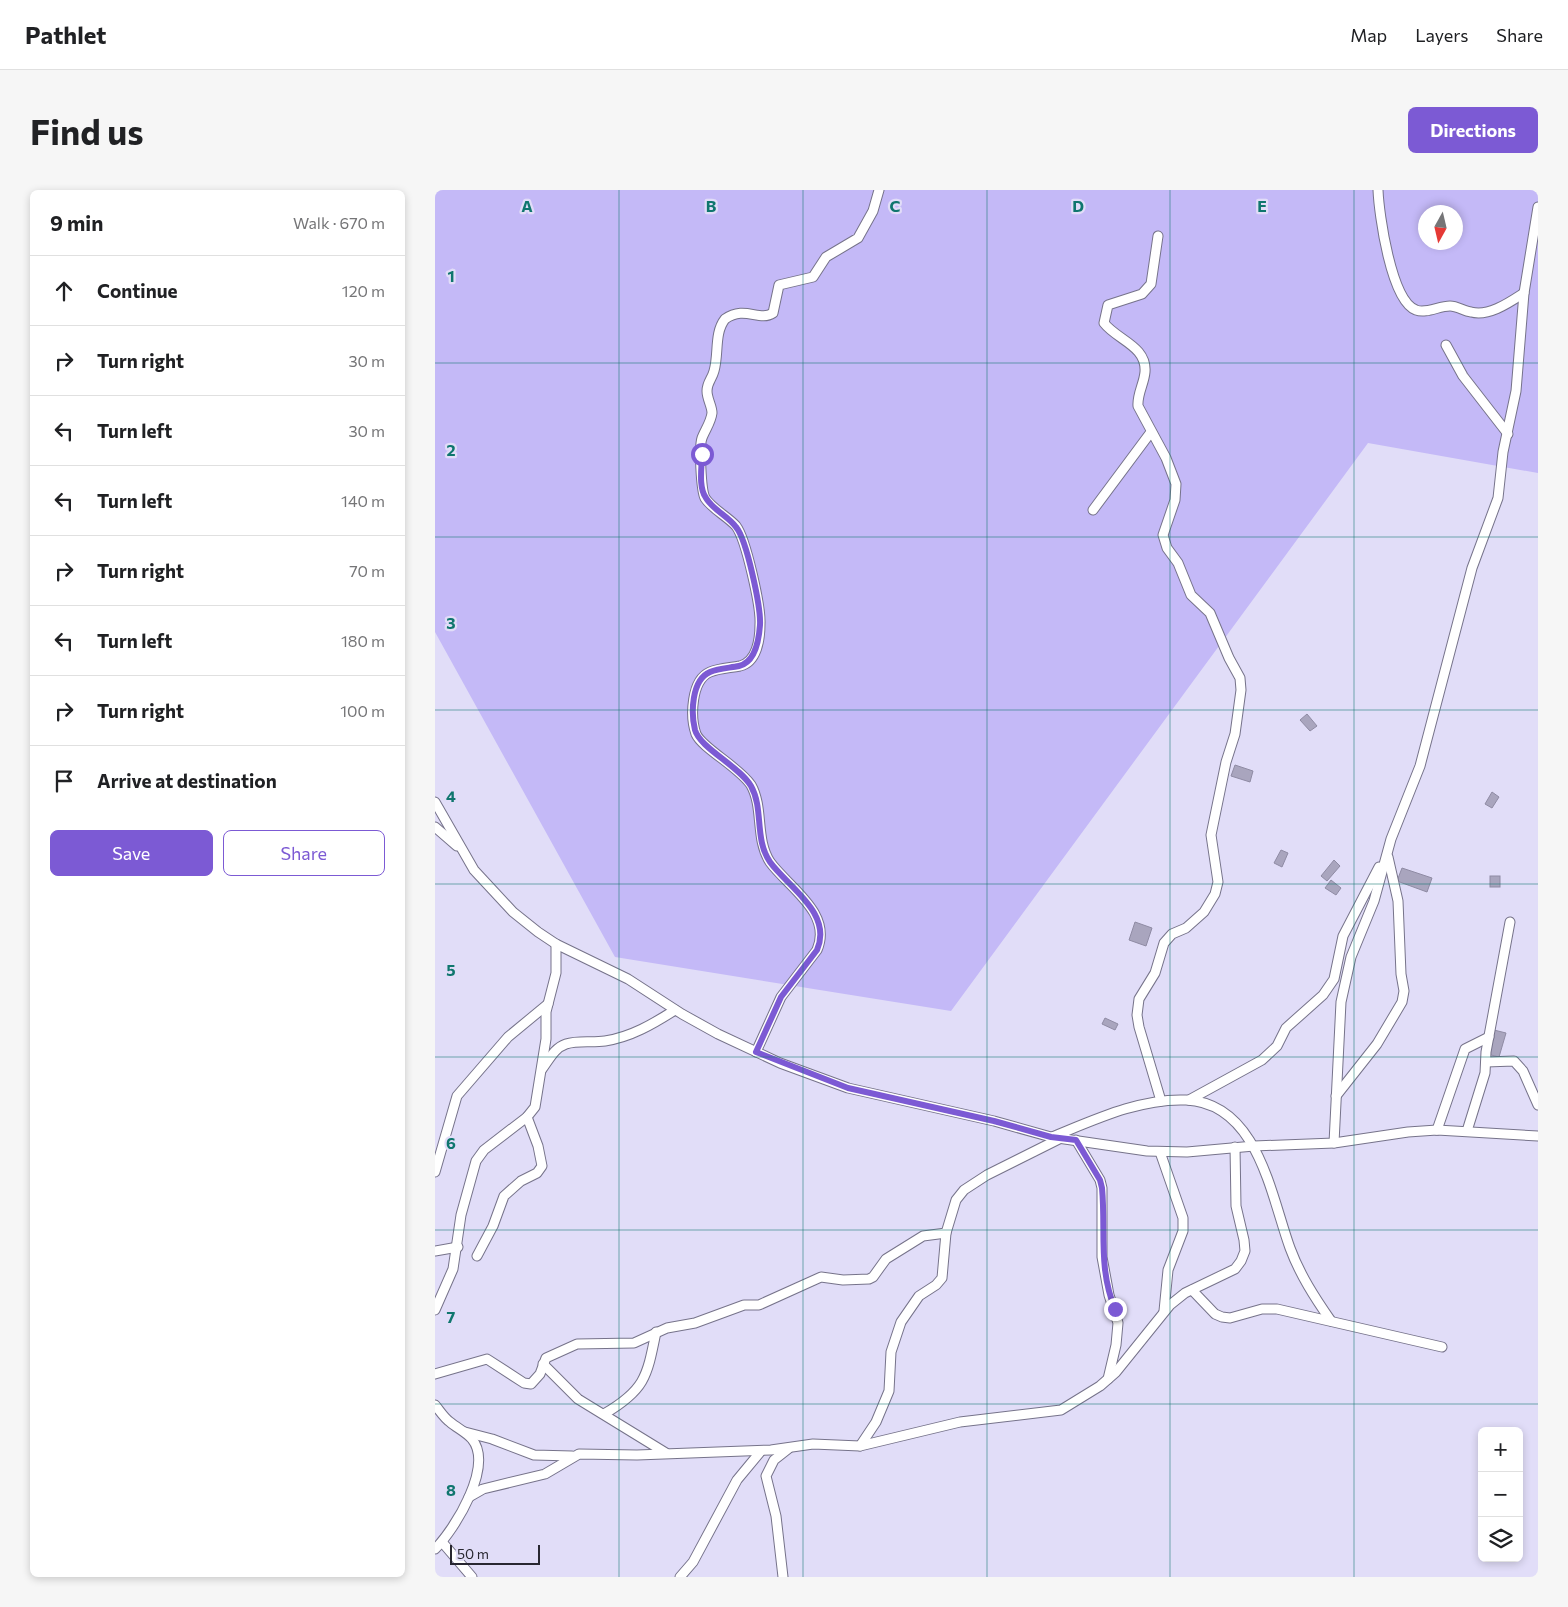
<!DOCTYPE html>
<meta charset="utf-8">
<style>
:root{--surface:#fff;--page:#f6f6f6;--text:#202124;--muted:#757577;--line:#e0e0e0;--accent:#7c5ad4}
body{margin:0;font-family:Commissioner,sans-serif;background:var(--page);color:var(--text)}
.controls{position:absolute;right:15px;bottom:15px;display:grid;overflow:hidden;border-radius:8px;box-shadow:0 2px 8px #0003}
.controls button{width:45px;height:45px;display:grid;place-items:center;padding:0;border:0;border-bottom:1px solid var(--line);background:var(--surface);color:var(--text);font:25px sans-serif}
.compass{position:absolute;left:983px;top:15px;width:45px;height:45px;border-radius:50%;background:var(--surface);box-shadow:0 2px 8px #0003;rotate:188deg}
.scale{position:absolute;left:15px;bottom:12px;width:90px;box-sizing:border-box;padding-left:5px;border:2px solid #282731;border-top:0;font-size:14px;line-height:18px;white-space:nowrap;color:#282731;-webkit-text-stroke:4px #e1ddf8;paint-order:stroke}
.stop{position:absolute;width:15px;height:15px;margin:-11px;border:4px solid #7c5ad4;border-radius:50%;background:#fff}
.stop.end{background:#7c5ad4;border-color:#fff;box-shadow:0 1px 5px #0008}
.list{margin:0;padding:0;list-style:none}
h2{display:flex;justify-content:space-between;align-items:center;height:65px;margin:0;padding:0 20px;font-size:21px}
h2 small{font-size:16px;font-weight:400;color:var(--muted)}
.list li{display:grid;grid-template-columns:32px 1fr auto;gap:15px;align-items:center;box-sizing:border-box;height:70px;padding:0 20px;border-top:1px solid var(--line)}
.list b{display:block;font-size:19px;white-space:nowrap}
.list em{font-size:16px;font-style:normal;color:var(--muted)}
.actions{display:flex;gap:10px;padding:15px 20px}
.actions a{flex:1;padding:11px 0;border:1px solid var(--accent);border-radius:8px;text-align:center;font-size:18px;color:var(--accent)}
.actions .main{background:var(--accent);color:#fff}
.icon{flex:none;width:28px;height:28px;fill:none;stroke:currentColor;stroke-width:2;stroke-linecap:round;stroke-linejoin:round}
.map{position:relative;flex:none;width:1103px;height:1387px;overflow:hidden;border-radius:8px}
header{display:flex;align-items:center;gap:30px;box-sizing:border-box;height:70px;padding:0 25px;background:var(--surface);border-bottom:1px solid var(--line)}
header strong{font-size:24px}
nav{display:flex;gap:28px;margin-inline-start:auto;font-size:18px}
.intro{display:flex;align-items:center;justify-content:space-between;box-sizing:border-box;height:120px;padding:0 30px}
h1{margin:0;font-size:35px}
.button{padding:12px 22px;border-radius:8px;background:var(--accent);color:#fff;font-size:18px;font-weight:700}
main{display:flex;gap:30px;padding:0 30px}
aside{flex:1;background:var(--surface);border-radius:8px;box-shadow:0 2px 8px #0003}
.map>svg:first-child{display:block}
.green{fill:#c4b9f7;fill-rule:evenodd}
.building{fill:#a9a5be;stroke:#8f8ba4}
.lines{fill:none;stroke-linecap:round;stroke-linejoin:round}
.street-casing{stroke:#76738a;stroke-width:11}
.street{stroke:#fff;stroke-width:9}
.route{stroke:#7c5ad4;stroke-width:6}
.grid{fill:none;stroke:#0f766e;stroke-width:1;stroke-opacity:0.55}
.grid-label{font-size:16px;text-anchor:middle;font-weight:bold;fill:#0f766e;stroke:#e1ddf8;stroke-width:4.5;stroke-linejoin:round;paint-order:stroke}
</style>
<header>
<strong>Pathlet</strong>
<nav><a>Map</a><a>Layers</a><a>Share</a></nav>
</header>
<div class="intro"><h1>Find us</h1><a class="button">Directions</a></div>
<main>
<aside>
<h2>9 min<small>Walk · 670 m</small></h2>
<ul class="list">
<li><svg class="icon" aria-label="ahead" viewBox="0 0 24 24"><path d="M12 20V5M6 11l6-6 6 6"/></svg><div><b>Continue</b></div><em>120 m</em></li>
<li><svg class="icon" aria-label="right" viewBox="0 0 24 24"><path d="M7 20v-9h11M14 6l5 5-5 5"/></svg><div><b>Turn right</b></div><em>30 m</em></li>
<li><svg class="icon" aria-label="left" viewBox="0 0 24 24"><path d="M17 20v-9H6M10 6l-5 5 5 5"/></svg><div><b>Turn left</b></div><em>30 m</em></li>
<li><svg class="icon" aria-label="left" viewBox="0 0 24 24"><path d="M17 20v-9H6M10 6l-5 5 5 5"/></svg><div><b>Turn left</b></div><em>140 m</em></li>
<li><svg class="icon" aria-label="right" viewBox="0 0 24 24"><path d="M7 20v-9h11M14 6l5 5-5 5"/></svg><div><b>Turn right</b></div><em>70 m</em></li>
<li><svg class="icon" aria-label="left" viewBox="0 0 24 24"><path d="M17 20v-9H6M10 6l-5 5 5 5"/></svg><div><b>Turn left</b></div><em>180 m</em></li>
<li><svg class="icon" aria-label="right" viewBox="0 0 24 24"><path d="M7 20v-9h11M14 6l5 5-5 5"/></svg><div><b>Turn right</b></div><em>100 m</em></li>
<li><svg class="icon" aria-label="arrive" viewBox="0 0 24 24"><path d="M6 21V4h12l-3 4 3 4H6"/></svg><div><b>Arrive at destination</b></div></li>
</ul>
<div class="actions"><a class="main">Save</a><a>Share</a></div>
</aside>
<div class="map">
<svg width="1103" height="1387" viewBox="0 0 1103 1387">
<rect width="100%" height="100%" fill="#e1ddf8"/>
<path class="green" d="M 0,0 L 1103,0 L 1103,283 L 933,253 L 516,821 L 180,767 L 0,442 ZM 991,22 L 1021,22 L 1021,52 L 991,52 Z"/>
<g class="building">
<path d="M 872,524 L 882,536 L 875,541 L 865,530 Z"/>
<path d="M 800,575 L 818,581 L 815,592 L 796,586 Z"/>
<path d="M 1057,602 L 1064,607 L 1057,618 L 1050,614 Z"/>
<path d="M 846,660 L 853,663 L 847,677 L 839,673 Z"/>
<path d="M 899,670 L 905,676 L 892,691 L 886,686 Z"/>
<path d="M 967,678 L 997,688 L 992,702 L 962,691 Z"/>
<rect x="1055" y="686" width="10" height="11"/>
<path d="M 896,690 L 906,698 L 901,705 L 890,698 Z"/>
<path d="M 700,732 L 717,738 L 711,756 L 694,750 Z"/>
<path d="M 670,828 L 683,834 L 680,840 L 667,834 Z"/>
<path d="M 1059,840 L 1071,843 L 1064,867 L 1052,864 Z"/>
</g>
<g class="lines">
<defs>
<g id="street">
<path d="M 943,0 C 944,24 956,111 981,120 C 991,124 1004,116 1015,116 C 1022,116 1029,121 1036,122 C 1054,127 1075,112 1089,103"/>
<path d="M 723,46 L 716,94 L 707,104 L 673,115 L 669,133 C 682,150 712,156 710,182 C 709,194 702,204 703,216 L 731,268 L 741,294 L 740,310 L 728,345 L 732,358 L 743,373 L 756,405 L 775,423 L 794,468 L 805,488 L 806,500 L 800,544 L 791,572 L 776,645 L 783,692 L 780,704 L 769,722 L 751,738 L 737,744 L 729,753 L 720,783 L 704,809 L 702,825 L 704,837 L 726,911"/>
<path d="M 1011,155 L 1028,186 L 1073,244"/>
<path d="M 658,320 L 716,242"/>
<path d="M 0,612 L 39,680 L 78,722 L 103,742 L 121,754 L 193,789 L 247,824 L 283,844 L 345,873 L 413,898 L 559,931 L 616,947 L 712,961 L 752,962 L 819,956 L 899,953 L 973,942 L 1002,940 L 1103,946"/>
<path d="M 0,637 L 22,656"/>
<path d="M 321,862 L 346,807 L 382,760 C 398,723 353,697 335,672 C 320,649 329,618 316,595 C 304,577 267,558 261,544 C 255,527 256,490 275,482 C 285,478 295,478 305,476 C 322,472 325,449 325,434 C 326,417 311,349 301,336 C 292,326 277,319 270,308 C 266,300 264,256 267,248 C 270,240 276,232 277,223 C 277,216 272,209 272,201 C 272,192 277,189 279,181 C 284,164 279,143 290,129 C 310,115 324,132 338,123 L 344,95 L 378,87 L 391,67 L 423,48 L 438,21 L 444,0"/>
<path d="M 1051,872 L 1079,871 L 1088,881 L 1103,915"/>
<path d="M 107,879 C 114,870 119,858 131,854 C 143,850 157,853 170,851 C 196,847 218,834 240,820"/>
<path d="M 901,906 L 942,854 L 967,812 L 969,801 L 966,784 L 963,711 L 953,667"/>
<path d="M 754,910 L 827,870 L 842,856 L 851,838 L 888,805 L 899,789 L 908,746 L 944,677"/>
<path d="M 1002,940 L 1030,859 L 1054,847"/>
<path d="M 1032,941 L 1050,883 L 1051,862 L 1075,732"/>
<path d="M 617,947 C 659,930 705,908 751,910 C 823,913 836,1006 855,1058 C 865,1085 880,1108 896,1131"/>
<path d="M 641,950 L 665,990 L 667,998 L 667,1067 L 674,1105 L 683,1133 L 681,1155 L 673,1189"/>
<path d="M 899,953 L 906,812 L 916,767 L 939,711 L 956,649 L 985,576 L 1037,378 L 1063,308 L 1068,262 L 1081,201 L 1089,103 L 1103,17"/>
<path d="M 725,962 L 748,1028 L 748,1041 L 733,1080 L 729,1121"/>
<path d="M 0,982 L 22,906 L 73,847 L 113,814"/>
<path d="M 0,1061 L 23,1057"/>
<path d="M 42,1066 L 58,1036 L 69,1006 L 86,991 L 102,983 L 107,976 L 103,956 L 92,927"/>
<path d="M 757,1100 L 780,1124 L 787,1127 L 795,1128 L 827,1119 L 842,1119 L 1007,1157"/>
<path d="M 0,1120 L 18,1079 L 26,1025 L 41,971 L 49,960 L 92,927 L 100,917 L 111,849 L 111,822 L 121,783 L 121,754"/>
<path d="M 108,1174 L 143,1209 L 231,1263"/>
<path d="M 0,1184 L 52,1169 L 89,1193 L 96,1194 L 105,1184 L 111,1168 L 142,1154 L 199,1153 L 232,1138 L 260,1133 L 309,1115 L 324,1115 L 386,1087 L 408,1090 L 434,1089 L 438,1087 L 451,1069 L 488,1046 L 511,1043"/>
<path d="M 0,1215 C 5,1221 9,1228 15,1232 C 22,1238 31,1242 37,1249 C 59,1276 20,1339 0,1359"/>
<path d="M 169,1224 C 210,1200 212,1187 221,1142"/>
<path d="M 30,1242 L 57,1249 L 99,1265 L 137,1266"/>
<path d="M 425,1256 L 441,1232 L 454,1201 L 456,1162 L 466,1132 L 484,1106 L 501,1095 L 507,1088 L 511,1043 L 521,1010 L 529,1000 L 552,985 L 626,948"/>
<path d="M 34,1307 L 48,1299 L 110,1284 L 144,1264 L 202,1265 L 336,1260 L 378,1254 L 425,1256 L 525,1232 L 626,1220 L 665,1196 L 681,1182 L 735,1115 L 750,1103 L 800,1079 L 806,1071 L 810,1061 L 809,1050 L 801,1016 L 800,957"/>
<path d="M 7,1352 L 37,1387"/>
<path d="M 245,1387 L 258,1372 L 302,1290 L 326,1261"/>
<path d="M 348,1387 L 341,1326 L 331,1286 L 339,1270 L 353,1259"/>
</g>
</defs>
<use href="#street" class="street-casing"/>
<use href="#street" class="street"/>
</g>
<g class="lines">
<path class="route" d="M 267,264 C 267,276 263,297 271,308 C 278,320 293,326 301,337 C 312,350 326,418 325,435 C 324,449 321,472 304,476 C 295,478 284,478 275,482 C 256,490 256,524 260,540 C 265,558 304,576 316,596 C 329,619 319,649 335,672 C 353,697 398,723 382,760 L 346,807 L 321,862 L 413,898 L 559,931 L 616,947 L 641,950 L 665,990 L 667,998 C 671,1041 663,1078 680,1119"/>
</g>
<path class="grid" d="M 184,0 L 184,1387M 368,0 L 368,1387M 552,0 L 552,1387M 735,0 L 735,1387M 919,0 L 919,1387M 0,173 L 1103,173M 0,347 L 1103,347M 0,520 L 1103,520M 0,694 L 1103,694M 0,867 L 1103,867M 0,1040 L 1103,1040M 0,1214 L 1103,1214"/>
<g class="grid-label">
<text x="92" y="22">A</text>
<text x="276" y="22">B</text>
<text x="460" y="22">C</text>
<text x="643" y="22">D</text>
<text x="827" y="22">E</text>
<text x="16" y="92">1</text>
<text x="16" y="266">2</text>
<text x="16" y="439">3</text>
<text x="16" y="612">4</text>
<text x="16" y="786">5</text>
<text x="16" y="959">6</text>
<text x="16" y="1133">7</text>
<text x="16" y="1306">8</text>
</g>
</svg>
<div class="controls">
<button>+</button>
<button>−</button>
<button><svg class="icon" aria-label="layers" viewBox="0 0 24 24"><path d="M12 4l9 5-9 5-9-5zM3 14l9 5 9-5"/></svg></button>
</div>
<svg class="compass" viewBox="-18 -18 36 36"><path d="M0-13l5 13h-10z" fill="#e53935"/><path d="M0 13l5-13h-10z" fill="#757577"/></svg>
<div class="scale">50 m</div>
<div class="stop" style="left:267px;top:264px"></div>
<div class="stop end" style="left:680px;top:1119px"></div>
</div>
</main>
